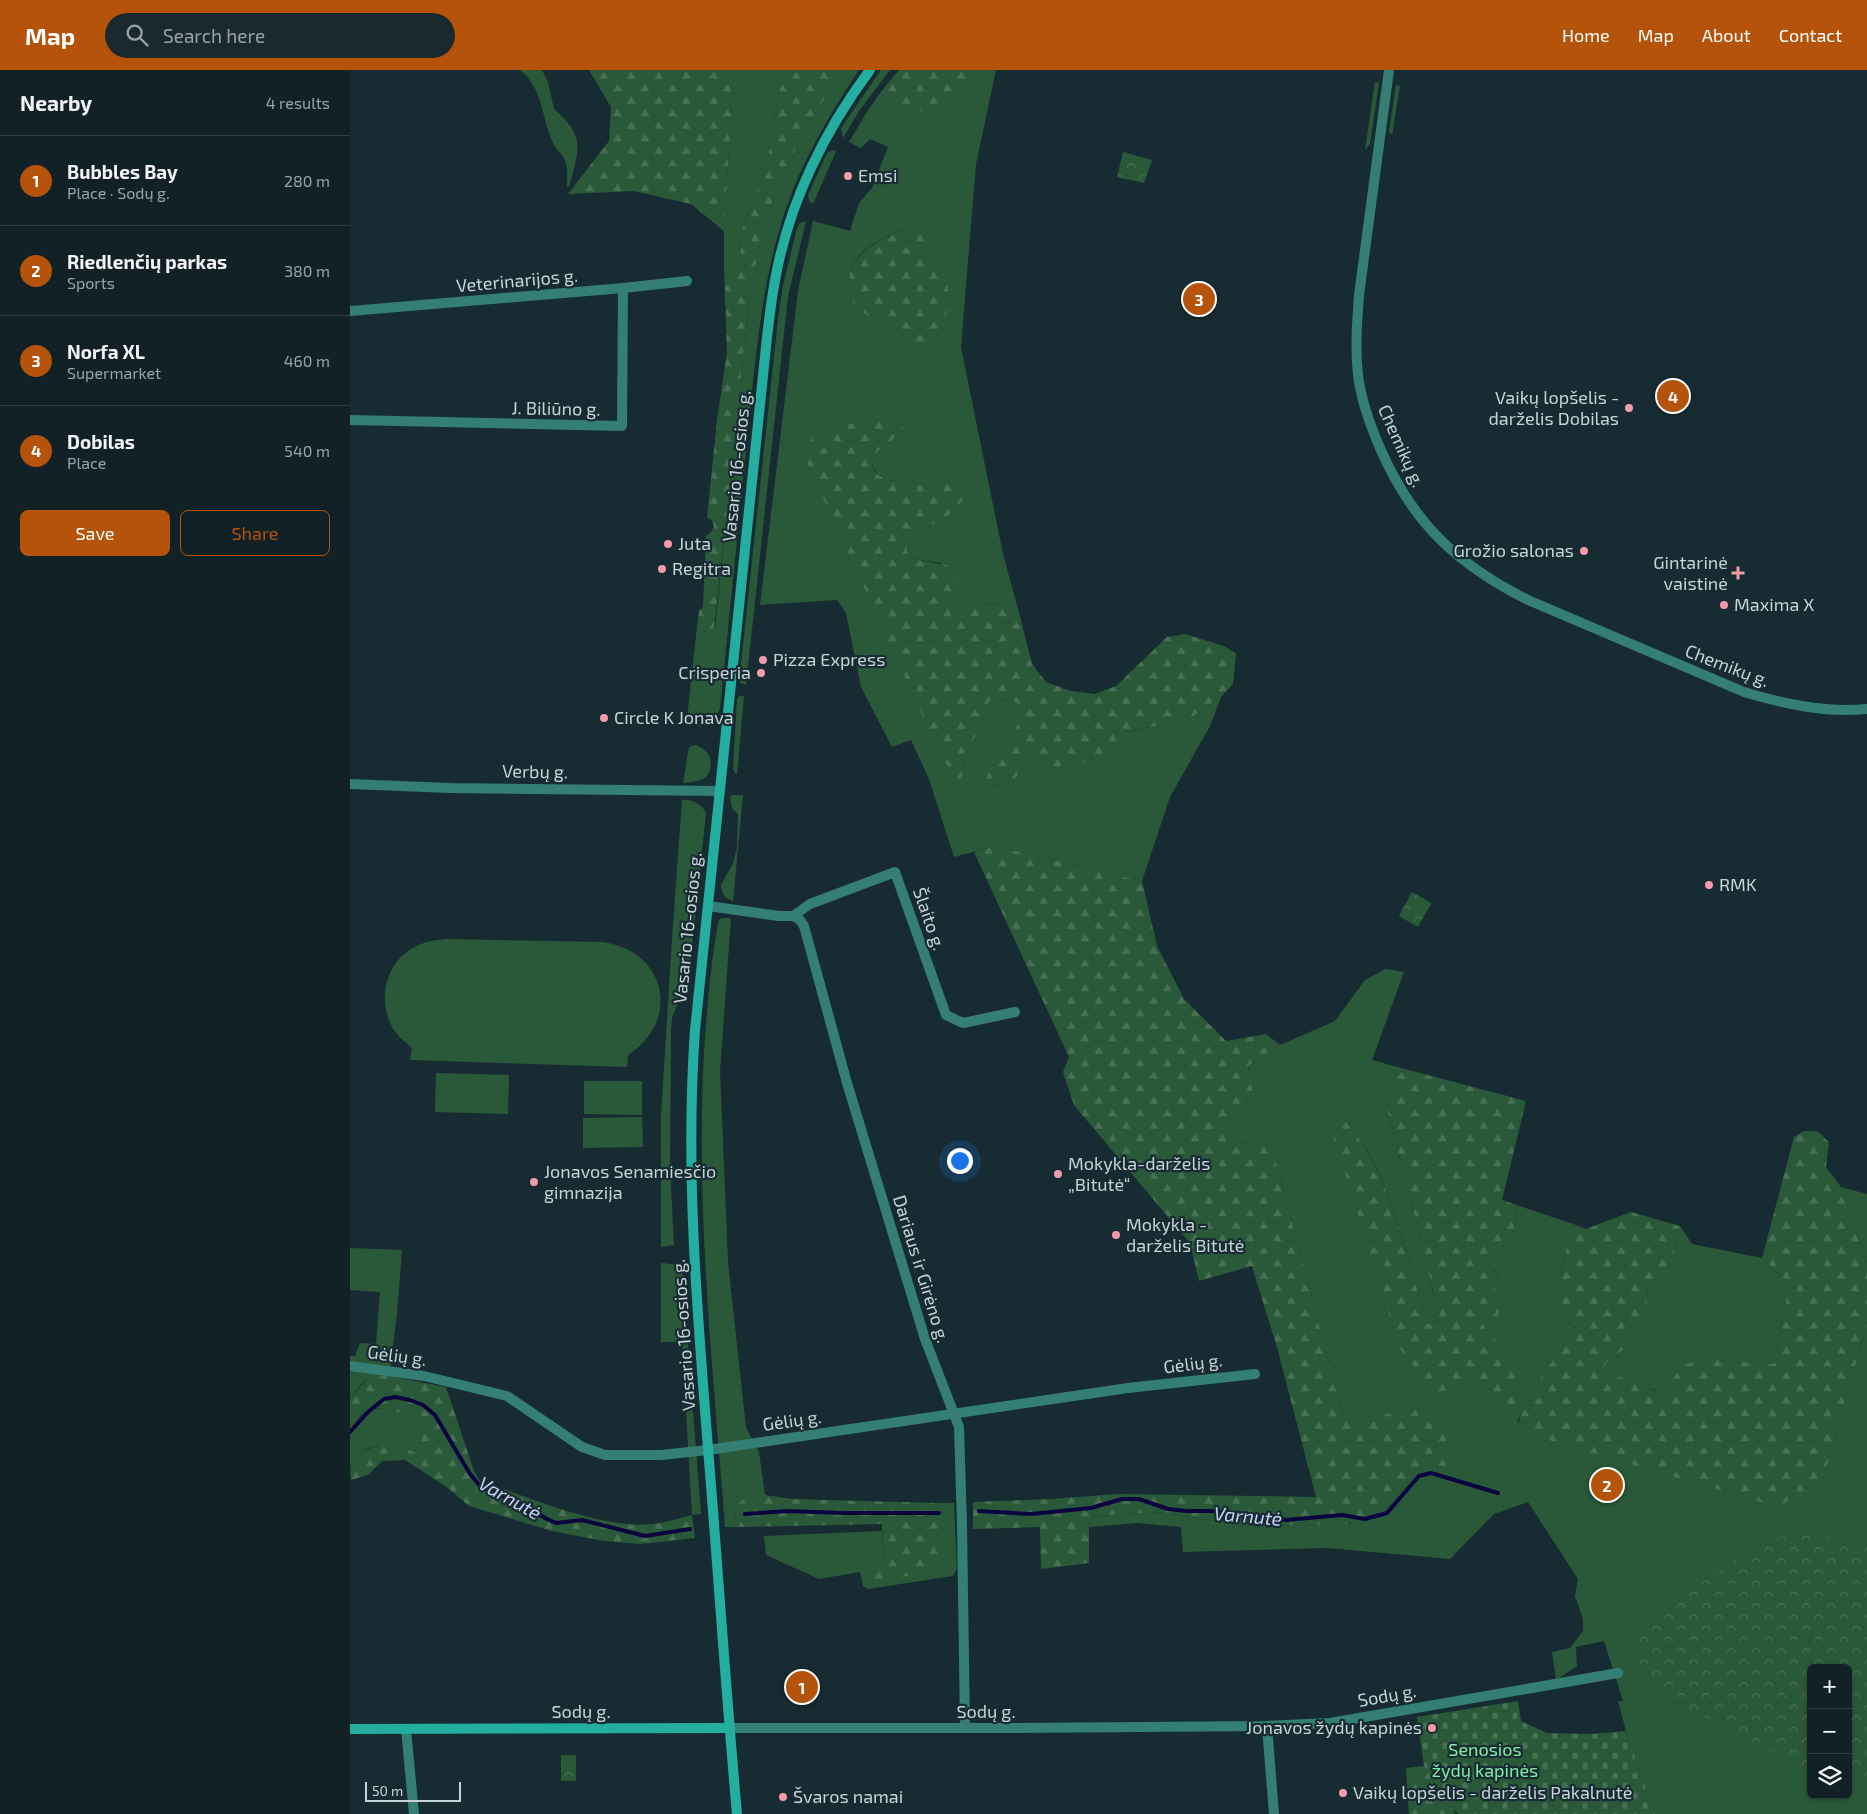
<!DOCTYPE html>
<meta charset="utf-8">
<style>
:root{--surface:#112126;--page:#1a292e;--text:#f1f3f6;--muted:#9ca3a7;--line:#303e43;--accent:#b45309}
body{margin:0;font-family:"Exo 2",sans-serif;background:var(--page);color:var(--text)}
.controls{position:absolute;right:15px;bottom:15px;display:grid;overflow:hidden;border-radius:8px;box-shadow:0 1px 4px #0004}
.controls button{width:45px;height:45px;display:grid;place-items:center;padding:0;border:0;border-bottom:1px solid var(--line);background:var(--surface);color:var(--text);font:25px sans-serif}
.scale{position:absolute;left:15px;bottom:12px;width:96px;box-sizing:border-box;padding-left:5px;border:2px solid #c7d4d7;border-top:0;font-size:14px;line-height:18px;white-space:nowrap;color:#c7d4d7;-webkit-text-stroke:4px #172c32;paint-order:stroke}
.you{position:absolute;left:609px;top:1090px;width:18px;height:18px;margin:-12px;border:4px solid #fff;border-radius:50%;background:#1a73e8;box-shadow:0 0 0 8px #1a73e833}
.badge{display:grid;place-items:center;width:32px;height:32px;border-radius:50%;background:var(--accent);color:#fff;font-size:16px;font-weight:700}
.pin{position:absolute;translate:-50% -50%;border:2px solid #fff;box-shadow:0 1px 5px #0006}
.list{margin:0;padding:0;list-style:none}
h2{display:flex;justify-content:space-between;align-items:center;height:65px;margin:0;padding:0 20px;font-size:21px}
h2 small{font-size:16px;font-weight:400;color:var(--muted)}
.list li{display:grid;grid-template-columns:32px 1fr auto;gap:15px;align-items:center;box-sizing:border-box;height:90px;padding:0 20px;border-top:1px solid var(--line)}
.list b{display:block;font-size:19px;white-space:nowrap}
.list p{margin:0;font-size:16px;white-space:nowrap;color:var(--muted)}
.list em{font-size:16px;font-style:normal;color:var(--muted)}
.actions{display:flex;gap:10px;padding:15px 20px}
.actions a{flex:1;padding:11px 0;border:1px solid var(--accent);border-radius:8px;text-align:center;font-size:18px;color:var(--accent)}
.actions .main{background:var(--accent);color:#fff}
.icon{flex:none;width:28px;height:28px;fill:none;stroke:currentColor;stroke-width:2;stroke-linecap:round;stroke-linejoin:round}
.map{position:relative;flex:none;width:1517px;height:1744px;overflow:hidden}
header{display:flex;align-items:center;gap:30px;box-sizing:border-box;height:70px;padding:0 25px;background:var(--accent);color:#fff}
header strong{font-size:24px}
nav{display:flex;gap:28px;margin-inline-start:auto;font-size:18px}
.search{width:350px;height:45px;background:var(--page);display:flex;align-items:center;gap:12px;box-sizing:border-box;padding:0 18px;border-radius:28px;color:var(--muted);font-size:19px}
main{display:flex}
aside{flex:1;background:var(--surface)}
.map>svg:first-child{display:block}
.green{fill:#2a5939;fill-rule:evenodd}
.forest{fill:url(#forest-firs)}
.cemetery{fill:url(#cemetery-stones)}
.park{fill:url(#park-crowns)}
.lines{fill:none;stroke-linecap:round;stroke-linejoin:round}
.stream{stroke:#0b0441;stroke-width:4}
.minor{stroke:#347e74;stroke-width:10}
.secondary{stroke:#23ae9f;stroke-width:10}
.poi-dot{fill:#f39aab;stroke:#172c32;stroke-width:2}
.labels{text-anchor:middle;stroke-width:4.5;stroke-linejoin:round;paint-order:stroke}
.poi-label{font-size:18px;fill:#c7d4d7;stroke:#172c32;text-anchor:start}
.street-label{font-size:18px;fill:#c7d4d7;stroke:#172c32}
.park-label{font-size:18px;fill:#84eaa5;stroke:#172c32}
.water-label{font-size:19px;font-style:italic;fill:#cad3fa;stroke:#172c32}
</style>
<header>
<strong>Map</strong>
<div class="search"><svg class="icon" aria-label="search" viewBox="0 0 24 24"><circle cx="10" cy="10" r="6"/><path d="M15 15l6 6"/></svg>Search here</div>
<nav><a>Home</a><a>Map</a><a>About</a><a>Contact</a></nav>
</header>
<main>
<aside>
<h2>Nearby<small>4 results</small></h2>
<ul class="list">
<li><span class="badge">1</span><div><b>Bubbles Bay</b><p>Place · Sodų g.</p></div><em>280 m</em></li>
<li><span class="badge">2</span><div><b>Riedlenčių parkas</b><p>Sports</p></div><em>380 m</em></li>
<li><span class="badge">3</span><div><b>Norfa XL</b><p>Supermarket</p></div><em>460 m</em></li>
<li><span class="badge">4</span><div><b>Dobilas</b><p>Place</p></div><em>540 m</em></li>
</ul>
<div class="actions"><a class="main">Save</a><a>Share</a></div>
</aside>
<div class="map">
<svg width="1517" height="1744" viewBox="0 0 1517 1744">
<defs>
<pattern id="forest-firs" width="22" height="20" patternUnits="userSpaceOnUse" patternTransform="scale(1.25)"><rect width="22" height="20" fill="#2a5939"/><path d="M5 1l3.5 6h-7zM16 11l3.5 6h-7z" fill="#477055"/></pattern>
<pattern id="cemetery-stones" width="16" height="16" patternUnits="userSpaceOnUse" patternTransform="scale(1.25)"><rect width="16" height="16" fill="#2a5939"/><path d="M2 7V4a2 2 0 0 1 4 0v3zM10 15v-3a2 2 0 0 1 4 0v3z" fill="#477055"/></pattern>
<pattern id="park-crowns" width="20" height="18" patternUnits="userSpaceOnUse" patternTransform="scale(1.25)"><rect width="20" height="18" fill="#2a5939"/><path d="M2 6a3 3 0 1 1 6 0M12 15a3 3 0 1 1 6 0" fill="none" stroke="#477055"/></pattern>
</defs>
<rect width="100%" height="100%" fill="#172c32"/>
<g class="green">
<path d="M 170,0 L 192,0 L 198,12 L 204,39 C 236,66 229,80 219,117 L 217,116 C 217,109 218,100 216,93 C 214,85 206,80 203,73 C 191,47 194,20 170,0 Z"/>
<path d="M 384,0 L 433,0 L 417,93 L 391,162 L 390,192 L 385,198 L 374,198 L 374,161 Z"/>
<path d="M 493,0 L 509,0 C 478,47 450,94 433,148 C 410,220 405,296 397,371 C 388,460 379,550 370,639 C 368,642 366,648 363,650 C 356,659 343,658 337,649 L 347,556 L 352,560 L 358,563 L 365,559 C 373,479 381,399 390,319 C 396,260 400,200 419,144 C 435,92 463,45 493,0 Z"/>
<path d="M 531,0 L 540,0 L 509,41 L 493,68 L 491,59 L 493,55 Z"/>
<path d="M 627,0 L 646,0 L 626,94 L 611,277 L 653,484 L 667,535 L 617,534 L 593,532 L 591,493 L 563,489 L 557,481 L 564,465 L 598,446 L 598,406 L 578,414 L 536,410 L 524,400 L 522,395 L 528,381 L 555,360 L 480,356 L 614,703 L 613,685 L 628,662 L 640,630 L 664,631 L 674,640 L 656,678 L 640,689 L 637,717 L 662,713 L 678,689 L 768,663 L 838,650 L 871,627 L 860,656 L 820,727 L 792,811 L 646,776 L 604,787 L 579,709 L 561,670 L 542,677 L 511,617 L 496,543 L 487,530 L 410,535 L 448,221 L 463,151 L 500,161 L 509,133 L 522,118 L 538,77 L 520,69 L 511,78 L 499,72 L 515,45 L 530,23 L 555,37 L 601,37 ZM 568,155 L 575,161 L 577,185 L 505,238 C 502,229 498,213 500,203 C 507,175 543,163 568,155 Z"/>
<path d="M 1025,12 L 1029,13 L 1020,74 L 1015,80 Z"/>
<path d="M 1046,15 L 1050,16 L 1042,65 L 1039,61 Z"/>
<path d="M 483,80 L 486,81 L 463,134 L 459,131 L 458,125 L 477,83 Z"/>
<path d="M 456,151 L 438,226 L 396,615 L 389,612 L 428,249 L 432,220 L 447,158 L 450,153 Z"/>
<path d="M 389,626 L 394,626 L 387,704 L 385,703 L 383,699 L 387,629 Z"/>
<path d="M 345,675 C 350,677 355,679 358,684 C 363,691 361,705 353,709 C 347,712 340,712 333,713 L 339,677 Z"/>
<path d="M 382,725 L 393,725 L 383,831 C 375,829 371,823 371,815 L 383,793 L 387,778 L 388,744 L 382,738 L 380,727 Z"/>
<path d="M 332,730 C 343,730 350,732 356,743 L 340,895 L 336,912 L 322,948 L 321,961 L 320,1097 L 324,1175 L 311,1177 L 311,1047 L 322,869 Z"/>
<path d="M 371,848 L 381,848 L 370,1001 L 378,1192 L 396,1358 L 409,1382 L 415,1425 L 396,1425 L 385,1438 L 386,1457 L 375,1457 C 360,1257 335,1052 368,852 Z"/>
<path d="M 96,869 L 252,872 C 316,880 332,950 278,985 L 277,997 L 60,990 L 62,978 C 54,971 46,965 41,955 C 26,924 39,884 74,873 C 81,870 89,870 96,869 Z"/>
<path d="M 1035,899 L 1054,902 L 1022,990 L 1055,999 L 1043,1010 L 1037,1038 L 1071,1170 L 1090,1252 L 1078,1254 C 1055,1189 1043,1102 995,1051 L 1050,1279 L 1132,1310 L 1155,1338 L 1169,1300 L 1131,1252 L 1148,1211 L 1143,1187 L 1163,1165 L 1167,1135 L 1223,1154 L 1203,1232 L 1219,1254 L 1216,1272 L 1190,1308 L 1198,1318 L 1192,1328 L 1179,1331 L 1168,1349 L 1168,1361 L 1472,1413 L 1517,1255 L 1517,1744 L 1305,1744 L 1276,1661 L 1268,1631 L 1273,1631 L 1254,1571 L 1226,1577 L 1227,1596 L 1206,1610 L 1202,1582 L 1220,1578 L 1233,1561 L 1233,1549 L 1225,1526 L 1228,1509 L 1178,1432 L 1144,1444 L 1100,1489 L 978,1478 L 833,1482 L 831,1457 L 787,1453 L 739,1457 L 741,1446 L 812,1442 L 899,1457 L 1019,1453 C 1028,1445 1038,1438 1046,1429 C 1066,1408 1059,1392 1095,1397 L 1086,1337 L 994,1350 L 920,1068 L 888,1074 L 880,1060 L 905,1016 L 898,996 L 930,975 L 985,951 L 1015,910 ZM 1461,1598 L 1498,1598 L 1498,1725 L 1461,1725 Z"/>
<path d="M 86,1003 L 159,1005 L 158,1044 L 85,1042 Z"/>
<path d="M 234,1011 L 292,1011 L 292,1045 L 234,1044 Z"/>
<path d="M 292,1047 L 293,1077 L 233,1078 L 233,1048 Z"/>
<path d="M 1491,1117 L 1517,1124 L 1517,1193 Z"/>
<path d="M 1330,1156 L 1342,1174 L 1412,1188 L 1439,1215 L 1424,1295 L 1354,1289 L 1323,1333 L 1303,1319 L 1254,1304 L 1256,1293 L 1277,1277 L 1295,1247 L 1298,1219 L 1320,1202 Z"/>
<path d="M 0,1178 L 52,1180 L 47,1243 L 39,1306 C 16,1304 14,1311 0,1328 L 0,1286 L 5,1286 L 10,1273 L 26,1274 L 30,1222 L 0,1220 Z"/>
<path d="M 311,1193 L 330,1195 L 332,1198 L 351,1444 L 342,1445 L 332,1272 L 311,1272 Z"/>
<path d="M 31,1338 C 44,1338 71,1352 72,1367 C 72,1373 67,1378 64,1382 C 40,1372 16,1370 0,1396 L 0,1359 L 16,1340 Z"/>
<path d="M 585,1433 L 604,1433 L 607,1499 L 603,1506 L 518,1519 L 513,1516 L 510,1502 L 469,1509 L 416,1485 L 414,1466 L 532,1461 L 534,1491 L 526,1512 L 596,1451 Z"/>
</g>
<g class="forest">
<path d="M 239,0 L 384,0 L 374,161 L 341,134 L 283,121 L 218,124 L 259,71 L 261,37 Z"/>
<path d="M 433,0 L 493,0 C 463,45 435,92 419,144 C 400,200 396,260 390,319 C 381,399 373,479 364,560 L 359,563 L 352,560 L 347,556 L 349,541 L 353,537 L 356,466 L 361,462 L 364,457 L 362,450 L 357,448 L 367,350 L 377,282 L 374,198 L 385,198 L 390,191 L 391,162 L 417,93 Z"/>
<path d="M 549,0 L 627,0 L 601,37 L 577,43 L 555,37 L 530,23 Z"/>
<path d="M 568,155 L 575,161 L 577,185 L 595,201 L 600,232 L 586,275 L 575,278 L 505,238 C 502,229 498,213 500,203 C 508,175 544,163 568,155 Z"/>
<path d="M 533,350 L 551,354 L 555,360 L 528,381 L 522,395 L 524,401 L 536,410 L 578,414 L 598,405 L 611,419 L 615,428 L 598,446 L 564,465 L 557,481 L 563,489 L 607,497 L 609,512 L 594,532 L 617,534 L 667,535 L 682,594 L 696,612 L 721,621 L 745,624 L 766,616 L 817,567 L 835,564 L 874,576 L 886,584 L 883,614 L 871,627 L 838,650 L 768,663 L 764,680 L 711,700 L 678,689 L 662,713 L 636,717 L 640,689 L 656,678 L 674,640 L 664,631 L 640,630 L 628,662 L 613,685 L 614,703 L 606,714 L 576,653 L 450,378 L 480,356 Z"/>
<path d="M 646,776 L 792,811 L 807,876 L 834,929 L 876,971 L 916,964 L 930,975 L 898,996 L 905,1016 L 880,1060 L 888,1074 L 920,1068 L 994,1350 L 1086,1337 L 1102,1389 L 1095,1397 C 1059,1392 1066,1408 1046,1429 C 1038,1438 1028,1445 1020,1453 L 899,1457 L 812,1442 L 741,1446 L 739,1457 L 739,1493 L 691,1499 L 690,1457 L 623,1459 L 623,1432 L 702,1429 L 767,1424 L 966,1427 L 928,1281 L 902,1196 L 849,1211 L 840,1173 L 724,1035 L 713,1002 L 719,987 L 624,782 Z"/>
<path d="M 1055,999 L 1176,1031 L 1152,1130 L 1167,1135 L 1163,1165 L 1143,1187 L 1148,1211 L 1143,1226 L 1151,1239 L 1146,1248 L 1131,1252 L 1169,1300 L 1172,1329 L 1166,1338 L 1155,1338 L 1132,1310 L 1085,1323 L 1050,1279 L 983,1065 L 986,1053 L 995,1051 C 1043,1103 1055,1189 1078,1254 L 1090,1252 L 1071,1170 L 1037,1038 L 1043,1010 Z"/>
<path d="M 1454,1061 L 1467,1061 L 1479,1072 L 1476,1097 L 1491,1117 L 1517,1193 L 1517,1255 L 1472,1413 L 1427,1437 L 1168,1361 C 1168,1348 1172,1341 1179,1331 L 1192,1328 L 1198,1318 L 1190,1308 L 1216,1272 L 1219,1254 L 1203,1232 L 1223,1154 L 1236,1159 L 1281,1142 L 1330,1156 L 1320,1202 L 1298,1219 L 1295,1247 L 1277,1277 L 1256,1293 L 1254,1304 C 1286,1310 1297,1315 1323,1332 L 1324,1307 L 1336,1294 L 1354,1289 L 1424,1294 L 1439,1215 L 1412,1188 L 1444,1067 Z"/>
<path d="M 25,1305 L 39,1306 L 96,1317 L 124,1401 L 130,1411 C 178,1427 226,1449 277,1454 C 299,1457 321,1451 342,1445 L 345,1468 L 291,1474 L 254,1471 L 202,1461 L 119,1436 L 98,1418 L 55,1390 L 32,1391 L 18,1405 L 1,1410 C 0,1406 0,1399 1,1395 C 5,1383 26,1374 38,1374 C 47,1374 56,1378 64,1382 C 67,1378 71,1373 72,1368 C 72,1349 31,1330 15,1341 C 10,1345 5,1354 0,1359 L 0,1328 L 18,1308 Z"/>
<path d="M 396,1425 L 415,1425 L 442,1429 L 585,1433 L 596,1451 L 583,1500 L 526,1513 L 521,1498 L 534,1491 L 532,1454 L 386,1457 L 385,1438 Z"/>
<path d="M 1074,1696 L 1104,1738 L 1105,1744 L 1059,1744 L 1056,1698 Z"/>
</g>
<path class="cemetery" d="M 1168,1631 L 1171,1651 L 1197,1663 L 1242,1664 L 1276,1661 L 1305,1744 L 1108,1744 L 1074,1696 L 1067,1647 Z"/>
<g class="park">
<path d="M 773,82 L 802,90 L 794,113 L 767,107 Z"/>
<path d="M 1062,822 L 1081,833 L 1068,857 L 1049,846 Z"/>
<path d="M 1453,1464 L 1472,1466 L 1517,1475 L 1517,1707 L 1498,1708 L 1498,1598 L 1461,1598 L 1461,1699 L 1425,1683 L 1307,1622 C 1286,1609 1278,1586 1291,1564 C 1293,1561 1295,1557 1297,1554 C 1308,1544 1323,1537 1334,1528 C 1356,1510 1387,1484 1412,1473 C 1425,1467 1440,1466 1453,1464 Z"/>
<rect x="211" y="1685" width="15" height="26"/>
</g>
<g class="lines">
<g class="stream">
<path d="M 0,1362 L 18,1342 L 34,1329 L 45,1327 L 60,1330 L 73,1335 L 85,1345 L 120,1404 L 130,1416 L 183,1440 L 195,1448 L 206,1453 L 232,1450 L 295,1466 L 340,1459"/>
<path d="M 629,1441 L 681,1444 L 741,1438 L 772,1429 L 789,1429 L 818,1439 L 836,1441 L 863,1441 L 936,1450 L 992,1445 L 1015,1449 L 1037,1443 L 1069,1406 L 1081,1403 L 1148,1423"/>
<path d="M 395,1444 L 437,1441 L 493,1443 L 589,1443"/>
</g>
<g class="minor">
<path d="M 1039,0 L 1009,225 C 1007,252 1005,279 1008,305 C 1011,330 1020,355 1030,378 C 1062,452 1106,494 1178,530 L 1394,622 C 1434,634 1475,643 1517,639"/>
<path d="M 0,241 L 273,218 L 337,211"/>
<path d="M 0,350 L 272,356 L 273,218"/>
<path d="M 0,714 L 100,718 L 370,721"/>
<path d="M 358,836 L 429,846 L 443,846 L 450,850 L 454,856 L 497,1013 L 575,1269 L 609,1357 L 612,1455 L 615,1658"/>
<path d="M 443,846 L 460,834 L 545,802 L 596,945 L 613,953 L 665,942"/>
<path d="M 0,1296 L 74,1306 L 157,1326 L 232,1377 L 255,1385 L 311,1385 L 358,1380 L 778,1318 L 905,1304"/>
<path d="M 917,1656 L 924,1744"/>
<path d="M 380,1658 L 660,1658 L 917,1656 L 980,1653 L 1268,1603"/>
<path d="M 56,1659 L 64,1744"/>
</g>
<g class="secondary">
<path d="M 0,1659 L 380,1658"/>
<path d="M 387,1744 C 376,1622 368,1500 358,1378 C 347,1239 335,1099 345,960 L 414,296 C 417,266 420,235 426,205 C 440,131 475,60 520,0"/>
</g>
</g>
<g class="poi-dot">
<circle cx="498" cy="106" r="5"/>
<circle cx="1279" cy="338" r="5"/>
<circle cx="318" cy="474" r="5"/>
<circle cx="1234" cy="481" r="5"/>
<circle cx="312" cy="499" r="5"/>
<path d="M1385.5 495.5h5v5h5v5h-5v5h-5v-5h-5v-5h5z"/>
<circle cx="1374" cy="535" r="5"/>
<circle cx="413" cy="590" r="5"/>
<circle cx="411" cy="603" r="5"/>
<circle cx="254" cy="648" r="5"/>
<circle cx="1359" cy="815" r="5"/>
<circle cx="708" cy="1104" r="5"/>
<circle cx="184" cy="1112" r="5"/>
<circle cx="766" cy="1165" r="5"/>
<circle cx="1082" cy="1658" r="5"/>
<circle cx="993" cy="1723" r="5"/>
<circle cx="433" cy="1727" r="5"/>
</g>
<g class="labels">
<g class="poi-label">
<text x="508" y="112">Emsi</text>
<text x="1269" y="334" text-anchor="end">Vaikų lopšelis -<tspan x="1269" dy="21">darželis Dobilas</tspan></text>
<text x="328" y="480">Juta</text>
<text x="1224" y="487" text-anchor="end">Grožio salonas</text>
<text x="1378" y="499" text-anchor="end">Gintarinė<tspan x="1378" dy="21">vaistinė</tspan></text>
<text x="322" y="505">Regitra</text>
<text x="1384" y="541">Maxima X</text>
<text x="423" y="596">Pizza Express</text>
<text x="401" y="609" text-anchor="end">Crisperia</text>
<text x="264" y="654">Circle K Jonava</text>
<text x="1369" y="821">RMK</text>
<text x="718" y="1100">Mokykla-darželis<tspan x="718" dy="21">„Bitutė“</tspan></text>
<text x="194" y="1108">Jonavos Senamiesčio<tspan x="194" dy="21">gimnazija</tspan></text>
<text x="776" y="1161">Mokykla -<tspan x="776" dy="21">darželis Bitutė</tspan></text>
<text x="1072" y="1664" text-anchor="end">Jonavos žydų kapinės</text>
<text x="1003" y="1729">Vaikų lopšelis - darželis Pakalnutė</text>
<text x="443" y="1733">Švaros namai</text>
</g>
<g class="street-label">
<text transform="translate(167 211) rotate(-5)" y="6">Veterinarijos g.</text>
<text transform="translate(206 339) rotate(1)" y="6">J. Biliūno g.</text>
<text transform="translate(1051 376) rotate(66)" y="6">Chemikų g.</text>
<text transform="translate(387 396) rotate(-84)" y="6">Vasario 16-osios g.</text>
<text transform="translate(1377 596) rotate(21)" y="6">Chemikų g.</text>
<text transform="translate(185 702) rotate(1)" y="6">Verbų g.</text>
<text transform="translate(579 849) rotate(71)" y="6">Šlaito g.</text>
<text transform="translate(338 858) rotate(-84)" y="6">Vasario 16-osios g.</text>
<text transform="translate(571 1199) rotate(73)" y="6">Dariaus ir Girėno g.</text>
<text transform="translate(334 1265) rotate(-94)" y="6">Vasario 16-osios g.</text>
<text transform="translate(47 1286) rotate(8)" y="6">Gėlių g.</text>
<text transform="translate(843 1294) rotate(-7)" y="6">Gėlių g.</text>
<text transform="translate(442 1351) rotate(-8)" y="6">Gėlių g.</text>
<text transform="translate(1037 1626) rotate(-10)" y="6">Sodų g.</text>
<text x="231" y="1648">Sodų g.</text>
<text x="636" y="1648">Sodų g.</text>
</g>
<g class="park-label">
<text x="1135" y="1686">Senosios<tspan x="1135" dy="21">žydų kapinės</tspan></text>
</g>
<g class="water-label">
<text transform="translate(160 1428) rotate(29)" y="7">Varnutė</text>
<text transform="translate(898 1446) rotate(5)" y="7">Varnutė</text>
</g>
</g>
</svg>
<div class="controls">
<button>+</button>
<button>−</button>
<button><svg class="icon" aria-label="layers" viewBox="0 0 24 24"><path d="M12 4l9 5-9 5-9-5zM3 14l9 5 9-5"/></svg></button>
</div>
<div class="scale">50 m</div>
<div class="you"></div>
<div class="pin badge" style="left:452px;top:1617px">1</div>
<div class="pin badge" style="left:1257px;top:1415px">2</div>
<div class="pin badge" style="left:849px;top:229px">3</div>
<div class="pin badge" style="left:1323px;top:326px">4</div>
</div>
</main>
